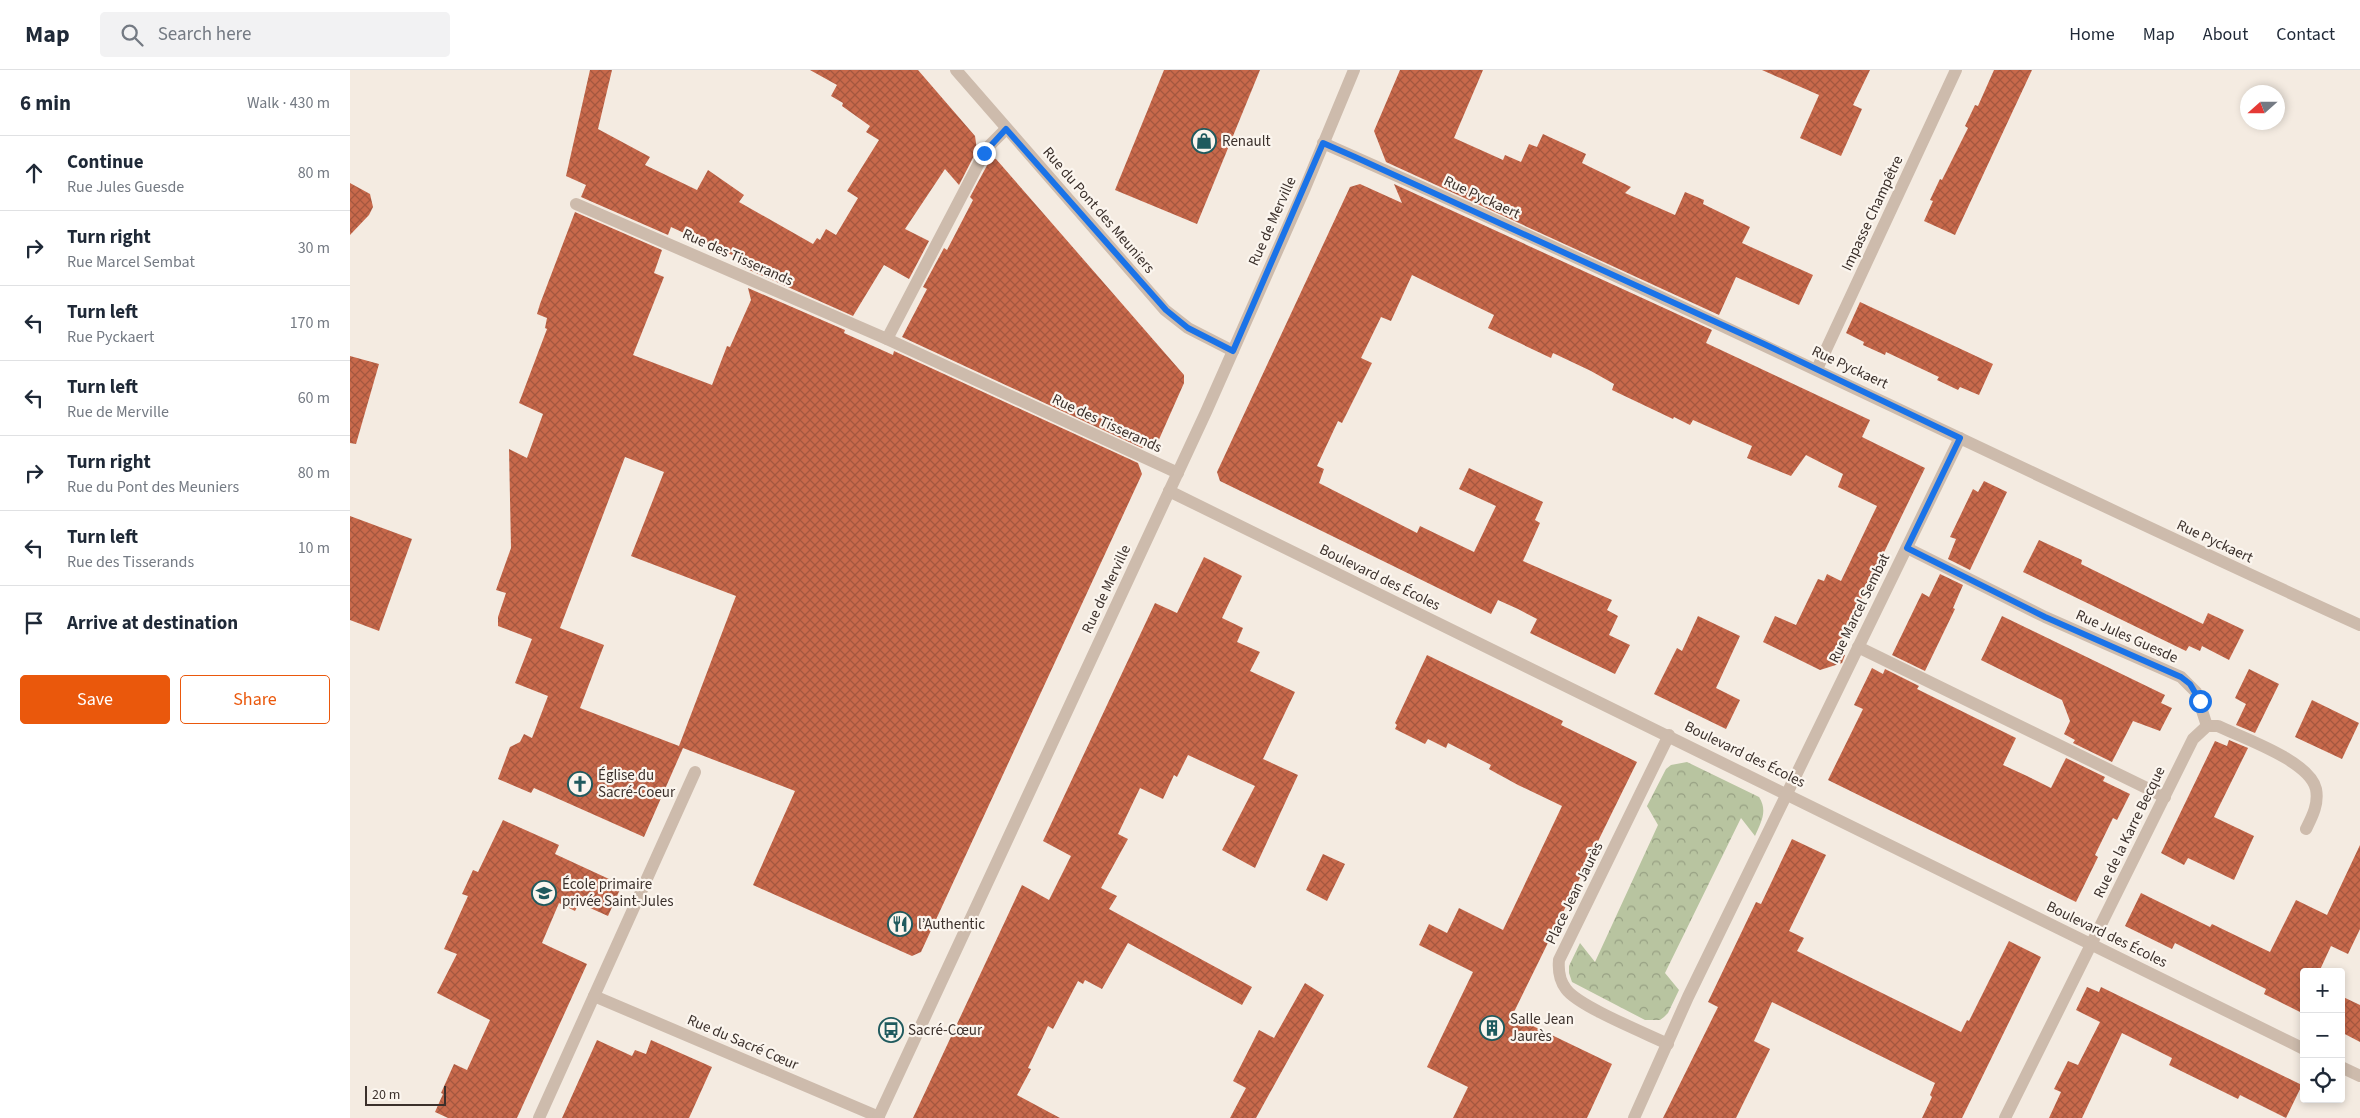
<!DOCTYPE html>
<meta charset="utf-8">
<style>
:root{--surface:#fff;--page:#f2f2f3;--text:#1f2937;--muted:#747a83;--line:#e0e1e3;--accent:#ea580c}
body{margin:0;font-family:"Source Sans 3",sans-serif;background:var(--page);color:var(--text)}
.controls{position:absolute;right:15px;bottom:15px;display:grid;overflow:hidden;border-radius:5px;box-shadow:0 2px 8px #0003}
.controls button{width:45px;height:45px;display:grid;place-items:center;padding:0;border:0;border-bottom:1px solid var(--line);background:var(--surface);color:var(--text);font:25px sans-serif}
.compass{position:absolute;left:1890px;top:15px;width:45px;height:45px;border-radius:50%;background:var(--surface);box-shadow:0 2px 8px #0003;rotate:249deg}
.scale{position:absolute;left:15px;bottom:12px;width:81px;box-sizing:border-box;padding-left:5px;border:2px solid #3b302b;border-top:0;font-size:14px;line-height:18px;white-space:nowrap;color:#3b302b;-webkit-text-stroke:4px #fbf5ee;paint-order:stroke}
.stop{position:absolute;width:15px;height:15px;margin:-11px;border:4px solid #1a73e8;border-radius:50%;background:#fff}
.stop.end{background:#1a73e8;border-color:#fff;box-shadow:0 1px 5px #0008}
.list{margin:0;padding:0;list-style:none}
h2{display:flex;justify-content:space-between;align-items:center;height:65px;margin:0;padding:0 20px;font-size:21px}
h2 small{font-size:16px;font-weight:400;color:var(--muted)}
.list li{display:grid;grid-template-columns:32px 1fr auto;gap:15px;align-items:center;box-sizing:border-box;height:75px;padding:0 20px;border-top:1px solid var(--line)}
.list b{display:block;font-size:19px;white-space:nowrap}
.list p{margin:0;font-size:16px;white-space:nowrap;color:var(--muted)}
.list em{font-size:16px;font-style:normal;color:var(--muted)}
.actions{display:flex;gap:10px;padding:15px 20px}
.actions a{flex:1;padding:11px 0;border:1px solid var(--accent);border-radius:5px;text-align:center;font-size:18px;color:var(--accent)}
.actions .main{background:var(--accent);color:#fff}
.icon{flex:none;width:28px;height:28px;fill:none;stroke:currentColor;stroke-width:2;stroke-linecap:round;stroke-linejoin:round}
.map{position:relative;flex:none;width:2010px;height:1048px;overflow:hidden}
header{display:flex;align-items:center;gap:30px;box-sizing:border-box;height:70px;padding:0 25px;background:var(--surface);border-bottom:1px solid var(--line)}
header strong{font-size:24px}
nav{display:flex;gap:28px;margin-inline-start:auto;font-size:18px}
.search{width:350px;height:45px;background:var(--page);display:flex;align-items:center;gap:12px;box-sizing:border-box;padding:0 18px;border-radius:5px;color:var(--muted);font-size:19px}
main{display:flex}
aside{flex:1;background:var(--surface)}
.map>svg:first-child{display:block}
.park{fill:url(#park-crowns)}
.building{fill:url(#building-cross-hatch);fill-rule:evenodd}
.lines{fill:none;stroke-linecap:round;stroke-linejoin:round}
.minor{stroke:#cdbbac;stroke-width:12}
.route{stroke:#1a73e8;stroke-width:6}
.labels{text-anchor:middle;stroke-width:4.5;stroke-linejoin:round;paint-order:stroke}
.poi-label{font-size:15px;fill:#3b302b;stroke:#fbf5ee;text-anchor:start}
.street-label{font-size:15px;fill:#3b302b;stroke:#fbf5ee}
</style>
<header>
<strong>Map</strong>
<div class="search"><svg class="icon" aria-label="search" viewBox="0 0 24 24"><circle cx="10" cy="10" r="6"/><path d="M15 15l6 6"/></svg>Search here</div>
<nav><a>Home</a><a>Map</a><a>About</a><a>Contact</a></nav>
</header>
<main>
<aside>
<h2>6 min<small>Walk · 430 m</small></h2>
<ul class="list">
<li><svg class="icon" aria-label="ahead" viewBox="0 0 24 24"><path d="M12 20V5M6 11l6-6 6 6"/></svg><div><b>Continue</b><p>Rue Jules Guesde</p></div><em>80 m</em></li>
<li><svg class="icon" aria-label="right" viewBox="0 0 24 24"><path d="M7 20v-9h11M14 6l5 5-5 5"/></svg><div><b>Turn right</b><p>Rue Marcel Sembat</p></div><em>30 m</em></li>
<li><svg class="icon" aria-label="left" viewBox="0 0 24 24"><path d="M17 20v-9H6M10 6l-5 5 5 5"/></svg><div><b>Turn left</b><p>Rue Pyckaert</p></div><em>170 m</em></li>
<li><svg class="icon" aria-label="left" viewBox="0 0 24 24"><path d="M17 20v-9H6M10 6l-5 5 5 5"/></svg><div><b>Turn left</b><p>Rue de Merville</p></div><em>60 m</em></li>
<li><svg class="icon" aria-label="right" viewBox="0 0 24 24"><path d="M7 20v-9h11M14 6l5 5-5 5"/></svg><div><b>Turn right</b><p>Rue du Pont des Meuniers</p></div><em>80 m</em></li>
<li><svg class="icon" aria-label="left" viewBox="0 0 24 24"><path d="M17 20v-9H6M10 6l-5 5 5 5"/></svg><div><b>Turn left</b><p>Rue des Tisserands</p></div><em>10 m</em></li>
<li><svg class="icon" aria-label="arrive" viewBox="0 0 24 24"><path d="M6 21V4h12l-3 4 3 4H6"/></svg><div><b>Arrive at destination</b></div></li>
</ul>
<div class="actions"><a class="main">Save</a><a>Share</a></div>
</aside>
<div class="map">
<svg width="2010" height="1048" viewBox="0 0 2010 1048">
<defs>
<pattern id="park-crowns" width="20" height="18" patternUnits="userSpaceOnUse" patternTransform="scale(1.25)"><rect width="20" height="18" fill="#b8c4a0"/><path d="M2 6a3 3 0 1 1 6 0M12 15a3 3 0 1 1 6 0" fill="none" stroke="#97a083"/></pattern>
<pattern id="building-cross-hatch" width="8" height="8" patternUnits="userSpaceOnUse" patternTransform="scale(1.25)"><rect width="8" height="8" fill="#c8694b"/><path d="M0 0l8 8M0 8l8-8" fill="none" stroke="#a4573f"/></pattern>
</defs>
<rect width="100%" height="100%" fill="#f4ebe1"/>
<path class="park" d="M 1337,692 L 1409,727 C 1418,741 1411,752 1405,766 L 1391,748 L 1315,903 L 1329,920 L 1318,943 L 1314,947 L 1310,950 L 1295,950 L 1222,912 L 1219,903 L 1219,896 L 1230,873 L 1245,892 L 1308,755 L 1297,736 L 1316,699 L 1321,695 Z"/>
<g class="building">
<path d="M 240,0 L 262,0 L 248,59 L 300,87 L 295,95 L 347,120 L 358,100 L 394,125 L 389,132 L 463,174 L 467,168 L 470,170 L 476,159 L 486,165 L 508,128 L 497,121 L 529,70 L 516,62 L 520,56 L 492,36 L 493,33 L 481,26 L 487,15 L 460,0 L 568,0 L 625,66 L 627,80 L 609,115 L 595,99 L 555,159 L 579,171 L 559,209 L 534,195 L 503,246 L 395,198 L 393,190 L 321,157 L 318,165 L 231,127 L 236,115 L 216,106 Z"/>
<path d="M 814,0 L 910,0 L 847,154 L 765,120 Z"/>
<path d="M 1050,0 L 1133,0 L 1104,68 L 1153,90 L 1155,85 L 1171,92 L 1179,74 L 1187,77 L 1193,64 L 1236,84 L 1232,93 L 1281,117 L 1275,123 L 1325,145 L 1335,122 L 1354,130 L 1353,134 L 1400,157 L 1392,173 L 1463,205 L 1449,235 L 1386,207 L 1369,245 L 1036,92 L 1024,61 Z"/>
<path d="M 1412,0 L 1520,0 L 1503,35 L 1512,39 L 1491,86 L 1450,68 L 1469,25 Z"/>
<path d="M 1644,0 L 1682,0 L 1605,165 L 1574,151 L 1583,131 L 1580,130 L 1590,109 L 1592,110 L 1618,58 L 1615,56 L 1625,35 L 1628,36 Z"/>
<path d="M 641,88 L 646,89 L 834,305 L 834,313 L 807,374 L 792,378 L 552,267 L 577,219 L 573,217 L 594,178 L 597,180 L 623,130 L 620,127 Z"/>
<path d="M 0,113 L 20,124 L 23,137 L 19,145 L 0,165 Z"/>
<path d="M 1010,114 L 1052,133 L 1044,114 L 1362,260 L 1356,273 L 1520,350 L 1512,367 L 1575,398 L 1486,581 L 1495,585 L 1492,593 L 1470,600 L 1413,572 L 1425,546 L 1446,555 L 1468,509 L 1474,511 L 1477,504 L 1491,511 L 1514,463 L 1527,436 L 1488,417 L 1493,404 L 1456,385 L 1441,406 L 1397,388 L 1402,376 L 1343,350 L 1340,355 L 1324,347 L 1323,349 L 1262,320 L 1264,314 L 1241,301 L 1203,283 L 1201,288 L 1138,258 L 1144,245 L 1062,205 L 1041,251 L 1031,247 L 1011,288 L 1022,293 L 992,353 L 988,351 L 967,396 L 974,399 L 969,413 L 1067,463 L 1070,456 L 1124,482 L 1146,436 L 1109,419 L 1119,398 L 1193,432 L 1185,450 L 1190,453 L 1173,491 L 1262,530 L 1257,540 L 1268,546 L 1259,565 L 1280,575 L 1265,604 L 1180,563 L 1187,549 L 1168,539 L 1148,530 L 1141,544 L 870,411 L 867,402 L 1000,117 Z"/>
<path d="M 225,142 L 312,180 L 304,203 L 314,207 L 283,285 L 362,315 L 377,276 L 380,277 L 401,230 L 398,218 L 495,260 L 494,263 L 543,285 L 544,281 L 788,393 L 792,404 L 571,882 L 562,886 L 403,815 L 445,721 L 333,678 L 294,767 L 184,718 L 181,723 L 148,709 L 160,677 L 170,672 L 174,664 L 182,668 L 198,626 L 165,613 L 182,569 L 148,556 L 148,547 L 156,523 L 146,520 L 161,478 L 159,379 L 177,388 L 193,344 L 169,333 L 197,259 L 195,258 L 197,248 L 187,244 L 190,234 ZM 275,387 L 314,402 L 281,486 L 386,526 L 329,676 L 230,638 L 254,575 L 210,558 Z"/>
<path d="M 1510,232 L 1643,294 L 1629,325 L 1610,317 L 1608,320 L 1587,310 L 1589,307 L 1536,282 L 1535,285 L 1513,275 L 1514,272 L 1496,263 Z"/>
<path d="M 0,286 L 29,294 L 6,374 L 0,373 Z"/>
<path d="M 1634,411 L 1657,422 L 1620,500 L 1598,489 L 1606,469 L 1600,467 L 1623,419 L 1628,422 Z"/>
<path d="M 0,446 L 62,469 L 29,561 L 0,550 Z"/>
<path d="M 1689,470 L 1732,490 L 1731,494 L 1853,554 L 1858,543 L 1894,560 L 1879,590 L 1852,576 L 1850,581 L 1839,576 L 1836,581 L 1673,502 Z"/>
<path d="M 854,487 L 892,506 L 872,548 L 893,558 L 887,572 L 910,582 L 900,601 L 945,622 L 913,689 L 948,705 L 905,798 L 872,780 L 905,716 L 838,685 L 827,707 L 824,705 L 813,729 L 790,718 L 768,764 L 778,769 L 751,818 L 767,826 L 759,839 L 902,917 L 892,935 L 778,873 L 752,919 L 735,910 L 733,914 L 728,911 L 703,959 L 698,956 L 678,998 L 681,999 L 667,1025 L 710,1048 L 563,1048 L 672,815 L 699,830 L 721,786 L 693,771 L 805,533 L 827,543 Z"/>
<path d="M 1590,504 L 1613,515 L 1603,538 L 1605,539 L 1575,601 L 1542,585 L 1572,523 L 1579,527 Z"/>
<path d="M 1348,546 L 1390,566 L 1366,618 L 1390,630 L 1376,659 L 1304,624 L 1327,578 L 1332,581 Z"/>
<path d="M 1652,546 L 1815,625 L 1811,633 L 1822,638 L 1810,661 L 1783,651 L 1762,692 L 1723,673 L 1725,670 L 1714,664 L 1720,651 L 1712,630 L 1631,590 Z"/>
<path d="M 1077,585 L 1213,651 L 1211,655 L 1287,692 L 1162,946 L 1262,994 L 1237,1048 L 1103,1048 L 1118,1017 L 1077,997 L 1123,902 L 1069,875 L 1079,854 L 1097,863 L 1109,838 L 1153,860 L 1212,736 L 1168,715 L 1139,699 L 1141,695 L 1098,673 L 1096,678 L 1078,669 L 1075,674 L 1045,659 L 1047,655 L 1045,653 Z"/>
<path d="M 1522,598 L 1533,604 L 1535,599 L 1569,616 L 1567,619 L 1666,668 L 1653,695 L 1677,706 L 1701,718 L 1716,688 L 1755,707 L 1753,711 L 1780,724 L 1767,750 L 1763,748 L 1745,785 L 1748,787 L 1726,832 L 1478,710 L 1513,639 L 1504,635 Z"/>
<path d="M 1899,599 L 1929,614 L 1905,663 L 1886,655 L 1896,634 L 1885,628 Z"/>
<path d="M 1962,630 L 2009,653 L 1992,689 L 1945,667 Z"/>
<path d="M 1879,670 L 1898,678 L 1864,747 L 1904,766 L 1884,810 L 1838,788 L 1834,795 L 1811,783 L 1865,671 L 1877,676 Z"/>
<path d="M 153,750 L 209,775 L 205,784 L 272,815 L 258,846 L 229,833 L 225,841 L 209,833 L 192,873 L 237,894 L 167,1048 L 98,1048 L 85,1042 L 93,1024 L 91,1023 L 104,994 L 117,1000 L 140,950 L 87,923 L 107,884 L 94,879 L 118,826 L 112,824 L 123,800 L 128,802 Z"/>
<path d="M 1442,769 L 1476,785 L 1439,861 L 1454,868 L 1447,881 L 1611,962 L 1617,950 L 1619,951 L 1659,871 L 1691,887 L 1612,1048 L 1572,1048 L 1582,1027 L 1580,1025 L 1585,1013 L 1422,932 L 1404,971 L 1420,979 L 1386,1048 L 1313,1048 L 1368,937 L 1358,932 L 1406,832 L 1411,834 Z"/>
<path d="M 2010,775 L 2010,859 L 1998,884 L 1981,876 L 1969,902 L 1954,902 L 1954,944 L 1914,924 L 1916,919 L 1825,873 L 1822,879 L 1775,856 L 1791,823 L 1860,857 L 1862,854 L 1920,882 L 1946,830 L 1977,845 Z"/>
<path d="M 973,784 L 995,794 L 977,831 L 956,820 Z"/>
<path d="M 955,913 L 974,925 L 906,1048 L 880,1048 L 896,1018 L 883,1011 L 909,960 L 924,968 Z"/>
<path d="M 1737,917 L 1749,922 L 1751,917 L 1952,1015 L 1936,1048 L 1890,1025 L 1888,1029 L 1819,995 L 1822,988 L 1772,963 L 1732,1048 L 1699,1048 L 1711,1022 L 1704,1019 L 1718,991 L 1728,995 L 1750,952 L 1726,940 Z"/>
<path d="M 1991,926 L 2010,935 L 2010,972 L 1991,962 Z"/>
<path d="M 247,970 L 282,986 L 285,980 L 296,984 L 301,970 L 362,997 L 339,1048 L 212,1048 Z"/>
</g>
<g class="lines">
<g class="minor">
<path d="M 606,0 L 815,240 L 838,258 L 883,281"/>
<path d="M 973,73 C 1322,227 1663,397 2010,555"/>
<path d="M 226,134 L 537,269 L 828,403"/>
<path d="M 537,269 L 630,91 L 639,76 L 656,59"/>
<path d="M 1467,299 L 1606,0"/>
<path d="M 819,421 C 1198,606 1576,793 1954,979"/>
<path d="M 1557,478 L 1695,547 L 1831,607 L 1846,622 L 1857,656 L 1868,656 C 1893,668 1960,691 1966,719 C 1969,734 1962,747 1956,759"/>
<path d="M 1508,577 L 1815,727"/>
<path d="M 244,926 L 529,1047"/>
<path d="M 1318,974 C 1295,963 1228,936 1216,919 C 1209,910 1208,901 1209,890 L 1319,665"/>
<path d="M 1991,997 L 2010,1006"/>
<path d="M 189,1048 L 345,702"/>
<path d="M 528,1048 L 856,342 L 955,118 L 1004,0"/>
<path d="M 1284,1048 L 1338,927 L 1610,368"/>
<path d="M 1655,1048 L 1843,669 L 1857,656"/>
</g>
</g>
<g class="lines">
<path class="route" d="M 634,83 L 656,59 L 816,240 L 838,258 L 883,281 L 973,73 L 1005,87 L 1414,274 L 1610,368 L 1557,478 L 1695,547 L 1831,607 L 1840,614 L 1850,631"/>
</g>
<defs>
<symbol id="shop-ring" viewBox="-11 -11 22 22"><circle r="9.5" fill="#fbf5ee" stroke="#1f5a5e" stroke-width="1.5"/><path d="M-5-2.5h2.3a2.7 3.5 0 0 1 5.4 0H5L5.5 6h-11ZM-1.5-2.5h3a1.5 2.3 0 0 0-3 0Z" fill="#1f5a5e"/></symbol>
<symbol id="church-ring" viewBox="-11 -11 22 22"><circle r="9.5" fill="#fbf5ee" stroke="#1f5a5e" stroke-width="1.5"/><path d="M-1.2-6h2.4v3.5h3.3v2.4h-3.3V6h-2.4V-.1h-3.3v-2.4h3.3Z" fill="#1f5a5e"/></symbol>
<symbol id="school-ring" viewBox="-11 -11 22 22"><circle r="9.5" fill="#fbf5ee" stroke="#1f5a5e" stroke-width="1.5"/><path d="M0-5L7-2L0 1L-7-2ZM-4 1L0 2.5L4 1V4Q0 6-4 4Z" fill="#1f5a5e"/></symbol>
<symbol id="restaurant-ring" viewBox="-11 -11 22 22"><circle r="9.5" fill="#fbf5ee" stroke="#1f5a5e" stroke-width="1.5"/><path d="M-5-6h1v4h1v-4h1v4h1v-4h1v5L-1.5 .5V6h-2V.5L-5-1ZM5-6V6H3V1.5H1.5Q1.5-4 5-6Z" fill="#1f5a5e"/></symbol>
<symbol id="building-ring" viewBox="-11 -11 22 22"><circle r="9.5" fill="#fbf5ee" stroke="#1f5a5e" stroke-width="1.5"/><path d="M-4-6H4V6H1V3H-1V6H-4ZM-2.5-4.3h1.7v1.8h-1.7ZM.8-4.3h1.7v1.8H.8ZM-2.5-1h1.7V.8h-1.7ZM.8-1h1.7V.8H.8Z" fill="#1f5a5e"/></symbol>
<symbol id="bus-ring" viewBox="-11 -11 22 22"><circle r="9.5" fill="#fbf5ee" stroke="#1f5a5e" stroke-width="1.5"/><path d="M-5-6H5V4H4V6H2V4H-2V6H-4V4H-5ZM-3.5-4V0h7V-4ZM-3.5 1.2v1.5H-2V1.2ZM2 1.2v1.5H3.5V1.2Z" fill="#1f5a5e"/></symbol>
</defs>
<g fill-rule="evenodd">
<use href="#shop-ring" x="840" y="57" width="28" height="28"/>
<use href="#church-ring" x="216" y="700" width="28" height="28"/>
<use href="#school-ring" x="180" y="809" width="28" height="28"/>
<use href="#restaurant-ring" x="536" y="840" width="28" height="28"/>
<use href="#building-ring" x="1128" y="944" width="28" height="28"/>
<use href="#bus-ring" x="527" y="946" width="28" height="28"/>
</g>
<g class="labels">
<g class="poi-label">
<text x="872" y="76">Renault</text>
<text x="248" y="710">Église du<tspan x="248" dy="17">Sacré-Coeur</tspan></text>
<text x="212" y="819">École primaire<tspan x="212" dy="17">privée Saint-Jules</tspan></text>
<text x="568" y="859">l’Authentic</text>
<text x="1160" y="954">Salle Jean<tspan x="1160" dy="17">Jaurès</tspan></text>
<text x="558" y="965">Sacré-Cœur</text>
</g>
<g class="street-label">
<text transform="translate(1132 127) rotate(25)" y="5">Rue Pyckaert</text>
<text transform="translate(749 140) rotate(49)" y="5">Rue du Pont des Meuniers</text>
<text transform="translate(1522 143) rotate(-65)" y="5">Impasse Champêtre</text>
<text transform="translate(922 151) rotate(-66)" y="5">Rue de Merville</text>
<text transform="translate(388 187) rotate(24)" y="5">Rue des Tisserands</text>
<text transform="translate(1500 297) rotate(25)" y="5">Rue Pyckaert</text>
<text transform="translate(757 353) rotate(25)" y="5">Rue des Tisserands</text>
<text transform="translate(1865 471) rotate(25)" y="5">Rue Pyckaert</text>
<text transform="translate(1030 507) rotate(26)" y="5">Boulevard des Écoles</text>
<text transform="translate(756 519) rotate(-65)" y="5">Rue de Merville</text>
<text transform="translate(1509 538) rotate(-64)" y="5">Rue Marcel Sembat</text>
<text transform="translate(1777 566) rotate(24)" y="5">Rue Jules Guesde</text>
<text transform="translate(1395 684) rotate(26)" y="5">Boulevard des Écoles</text>
<text transform="translate(1779 762) rotate(-64)" y="5">Rue de la Karre Becque</text>
<text transform="translate(1224 823) rotate(-64)" y="5">Place Jean Jaurès</text>
<text transform="translate(1757 864) rotate(26)" y="5">Boulevard des Écoles</text>
<text transform="translate(393 972) rotate(23)" y="5">Rue du Sacré Cœur</text>
</g>
</g>
</svg>
<div class="controls">
<button>+</button>
<button>−</button>
<button><svg class="icon" aria-label="locate" viewBox="0 0 24 24"><circle cx="12" cy="12" r="6"/><path d="M12 2v4M12 18v4M2 12h4M18 12h4"/></svg></button>
</div>
<svg class="compass" viewBox="-18 -18 36 36"><path d="M0-13l5 13h-10z" fill="#e53935"/><path d="M0 13l5-13h-10z" fill="#747a83"/></svg>
<div class="scale">20 m</div>
<div class="stop" style="left:1850px;top:631px"></div>
<div class="stop end" style="left:634px;top:83px"></div>
</div>
</main>
